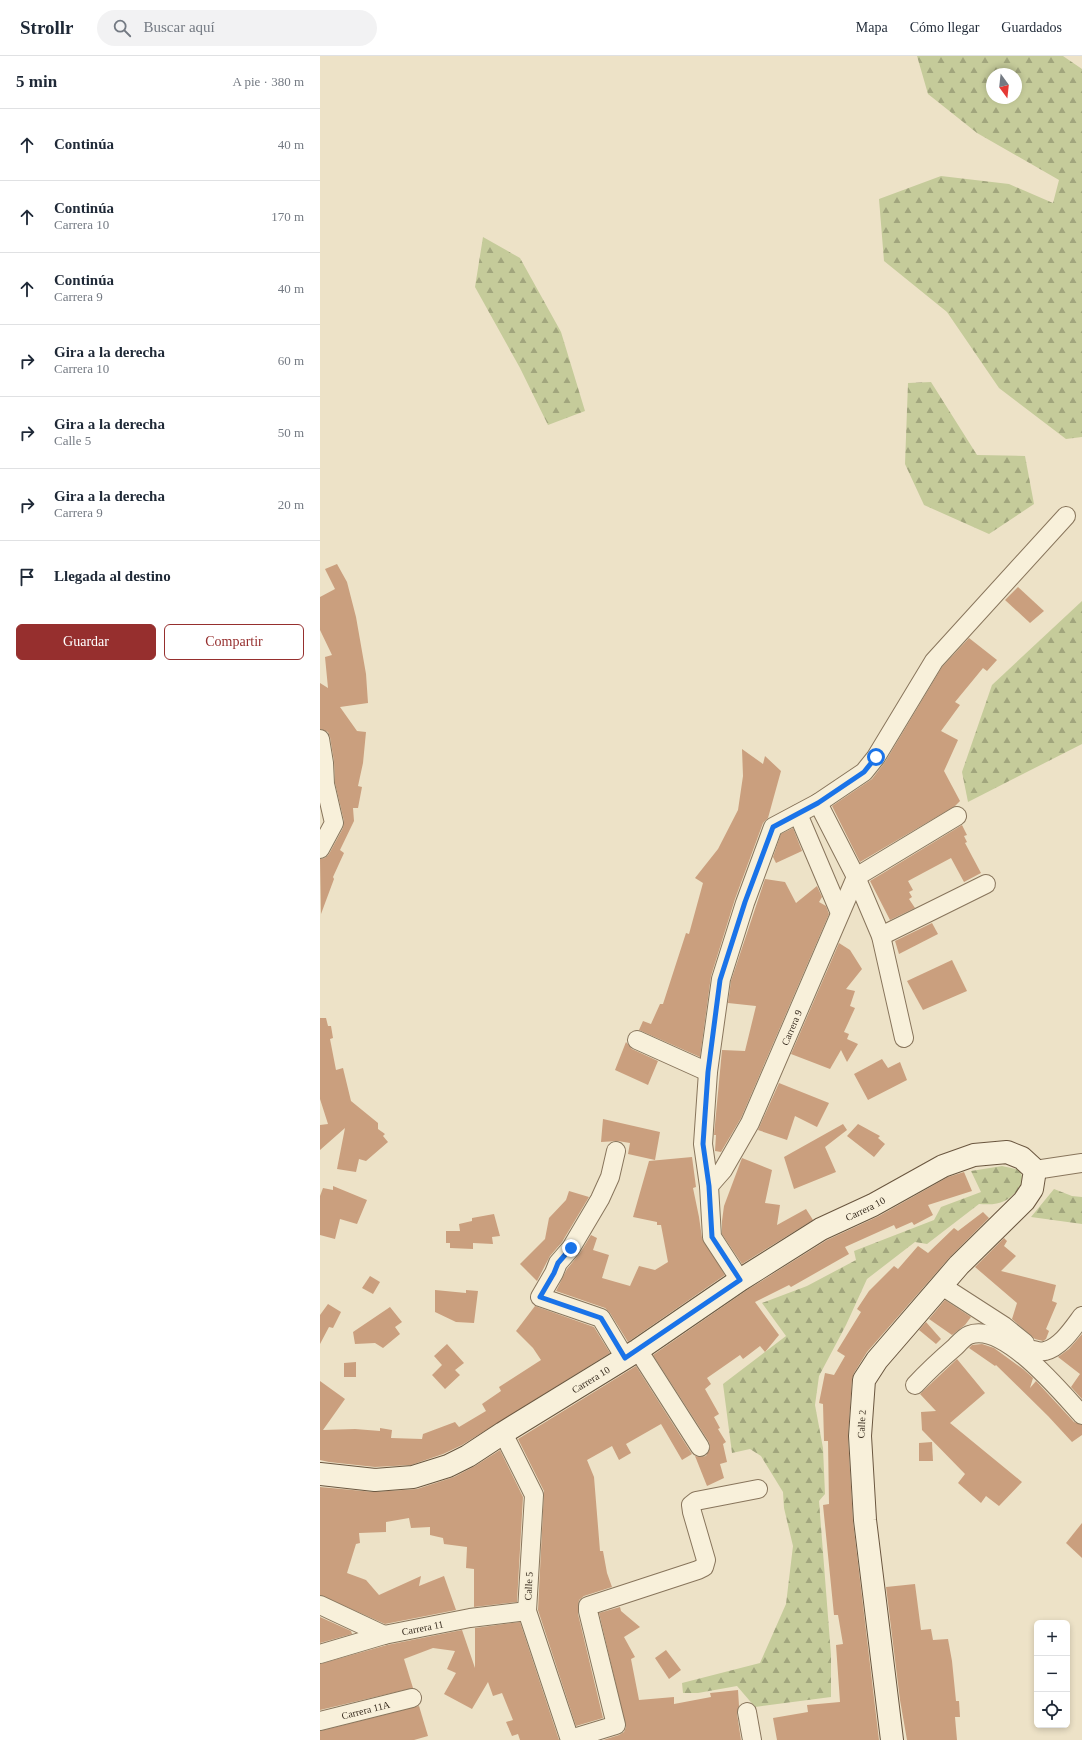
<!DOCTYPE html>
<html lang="es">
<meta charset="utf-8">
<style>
:root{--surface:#fff;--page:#f2f2f3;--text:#1f2937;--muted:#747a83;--line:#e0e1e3;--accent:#962f2e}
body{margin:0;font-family:Georgia,serif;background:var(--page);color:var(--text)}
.controls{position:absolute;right:12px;bottom:12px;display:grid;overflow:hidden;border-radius:6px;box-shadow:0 2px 6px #0003}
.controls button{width:36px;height:36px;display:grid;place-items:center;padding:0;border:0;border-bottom:1px solid var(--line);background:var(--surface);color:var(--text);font:20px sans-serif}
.compass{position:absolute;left:666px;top:12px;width:36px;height:36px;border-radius:50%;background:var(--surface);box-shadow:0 2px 6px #0003;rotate:165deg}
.stop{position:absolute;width:12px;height:12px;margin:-9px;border:3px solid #1a73e8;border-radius:50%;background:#fff}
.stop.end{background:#1a73e8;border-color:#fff;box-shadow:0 1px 4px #0008}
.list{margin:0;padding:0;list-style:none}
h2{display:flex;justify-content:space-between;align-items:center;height:52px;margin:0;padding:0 16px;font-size:17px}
h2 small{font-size:13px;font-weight:400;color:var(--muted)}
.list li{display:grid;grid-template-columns:26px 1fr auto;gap:12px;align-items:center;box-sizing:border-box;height:72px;padding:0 16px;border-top:1px solid var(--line)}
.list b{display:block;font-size:15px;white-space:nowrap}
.list p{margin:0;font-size:13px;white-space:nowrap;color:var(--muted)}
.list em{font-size:13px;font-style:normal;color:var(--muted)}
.actions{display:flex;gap:8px;padding:12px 16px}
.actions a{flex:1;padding:9px 0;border:1px solid var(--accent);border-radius:6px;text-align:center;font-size:14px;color:var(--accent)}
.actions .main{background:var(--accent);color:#fff}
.icon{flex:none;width:22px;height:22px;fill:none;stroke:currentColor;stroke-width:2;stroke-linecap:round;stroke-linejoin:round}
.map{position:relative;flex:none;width:762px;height:1684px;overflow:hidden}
header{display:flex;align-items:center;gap:24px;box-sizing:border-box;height:56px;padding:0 20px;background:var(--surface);border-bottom:1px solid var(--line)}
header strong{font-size:19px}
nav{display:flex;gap:22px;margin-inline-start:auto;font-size:14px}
.search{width:280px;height:36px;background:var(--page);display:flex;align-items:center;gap:10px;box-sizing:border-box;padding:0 14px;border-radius:22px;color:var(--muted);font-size:15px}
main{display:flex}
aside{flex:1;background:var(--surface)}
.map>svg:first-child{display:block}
.forest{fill:url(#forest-firs);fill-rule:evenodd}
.building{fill:#ca9f7e}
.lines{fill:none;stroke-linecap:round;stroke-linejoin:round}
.street-casing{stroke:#88755c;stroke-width:20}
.secondary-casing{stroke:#6a563f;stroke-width:24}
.street{stroke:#f8f0da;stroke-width:18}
.secondary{stroke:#f8f0da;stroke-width:22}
.route{stroke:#1a73e8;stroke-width:5}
.labels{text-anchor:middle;stroke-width:3;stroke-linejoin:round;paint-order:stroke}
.street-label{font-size:10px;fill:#392d20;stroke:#f5edd6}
</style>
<header>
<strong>Strollr</strong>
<div class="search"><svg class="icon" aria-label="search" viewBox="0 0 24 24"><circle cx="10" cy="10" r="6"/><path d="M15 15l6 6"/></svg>Buscar aquí</div>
<nav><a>Mapa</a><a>Cómo llegar</a><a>Guardados</a></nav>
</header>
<main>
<aside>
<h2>5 min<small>A pie · 380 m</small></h2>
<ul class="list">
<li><svg class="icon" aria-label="ahead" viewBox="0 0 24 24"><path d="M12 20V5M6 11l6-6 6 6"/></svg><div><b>Continúa</b></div><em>40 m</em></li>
<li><svg class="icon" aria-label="ahead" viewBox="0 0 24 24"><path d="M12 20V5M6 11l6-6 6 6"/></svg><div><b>Continúa</b><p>Carrera 10</p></div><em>170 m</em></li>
<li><svg class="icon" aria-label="ahead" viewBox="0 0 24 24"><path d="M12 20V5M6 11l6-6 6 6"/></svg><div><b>Continúa</b><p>Carrera 9</p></div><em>40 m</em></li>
<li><svg class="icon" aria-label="right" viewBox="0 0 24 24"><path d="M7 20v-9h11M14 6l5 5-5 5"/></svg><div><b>Gira a la derecha</b><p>Carrera 10</p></div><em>60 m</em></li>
<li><svg class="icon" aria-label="right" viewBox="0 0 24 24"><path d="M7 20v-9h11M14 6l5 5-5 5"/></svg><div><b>Gira a la derecha</b><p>Calle 5</p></div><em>50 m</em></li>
<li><svg class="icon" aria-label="right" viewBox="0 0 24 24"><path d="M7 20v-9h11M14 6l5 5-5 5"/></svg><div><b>Gira a la derecha</b><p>Carrera 9</p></div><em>20 m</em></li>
<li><svg class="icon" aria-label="arrive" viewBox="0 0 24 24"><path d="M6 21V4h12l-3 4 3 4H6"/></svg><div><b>Llegada al destino</b></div></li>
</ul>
<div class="actions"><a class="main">Guardar</a><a>Compartir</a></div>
</aside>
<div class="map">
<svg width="762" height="1684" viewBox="0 0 762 1684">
<defs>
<pattern id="forest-firs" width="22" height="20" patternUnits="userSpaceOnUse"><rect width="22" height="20" fill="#c5cb9a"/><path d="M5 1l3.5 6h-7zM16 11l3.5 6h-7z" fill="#a1a57d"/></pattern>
</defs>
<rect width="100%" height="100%" fill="#ede2c7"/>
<g class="forest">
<path d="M 597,0 L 743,0 L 762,13 L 762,381 L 746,383 L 679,332 L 627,256 L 564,205 L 559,143 L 621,120 L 689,128 L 733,147 L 739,124 L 657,77 L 608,38 ZM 672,18 L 696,18 L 696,42 L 672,42 Z"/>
<path d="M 163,181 L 200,202 L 241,276 L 265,355 L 228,369 L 200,312 L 155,231 Z"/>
<path d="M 611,326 L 657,399 L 705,400 L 714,448 L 669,478 L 604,449 L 585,408 L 588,327 Z"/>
<path d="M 762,545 L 762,688 L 648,746 L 642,716 L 672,629 Z"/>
<path d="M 682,1110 L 700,1114 L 704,1127 C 689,1144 683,1150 659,1148 L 607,1188 L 595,1186 L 547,1223 L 526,1269 L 499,1320 L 495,1349 L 503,1392 L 505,1438 L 499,1445 L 511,1599 L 511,1641 L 435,1651 L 417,1630 L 378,1637 L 363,1637 L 362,1627 L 440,1607 L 466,1548 L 473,1490 L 464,1452 L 463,1436 L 441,1400 L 430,1393 L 412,1397 L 403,1328 L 466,1280 L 442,1247 L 487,1230 L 536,1204 L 534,1195 L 614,1164 L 621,1151 L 661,1136 L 651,1115 Z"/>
<path d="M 734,1133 L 752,1140 L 762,1141 L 762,1168 L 711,1161 Z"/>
</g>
<g class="building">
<path d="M 17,508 L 27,526 L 36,561 L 46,618 L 48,647 L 20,651 L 37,675 L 46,676 L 43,707 L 38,730 L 42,731 L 38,752 L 33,752 L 34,765 L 20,794 L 24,797 L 13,821 L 14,823 L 1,858 L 0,803 L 5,802 L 9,798 L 23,772 L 24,765 L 15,727 L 14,705 L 10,681 L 8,676 L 0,673 L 0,627 L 8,632 L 5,601 L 12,599 L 0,574 L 0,541 L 15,533 L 5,513 Z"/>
<path d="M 698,531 L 724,555 L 710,567 L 685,544 Z"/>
<path d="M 649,582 L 677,604 L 667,615 L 663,612 L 635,646 L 640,649 L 621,675 L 638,684 L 624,715 L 640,745 L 635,750 L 540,806 L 512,750 L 552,723 L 565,706 L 622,611 Z"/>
<path d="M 422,693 L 443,708 L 445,700 L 461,715 L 448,762 L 443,767 L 415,843 L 391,920 L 380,1001 L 319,974 L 323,965 L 331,968 L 340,948 L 343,948 L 366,877 L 369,878 L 383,827 L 375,822 L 398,793 L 418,754 L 423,720 Z"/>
<path d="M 642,769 L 647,779 L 644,780 L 647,786 L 645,787 L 661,817 L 644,826 L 631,802 L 588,825 L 593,834 L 589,836 L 592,841 L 589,843 L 595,852 L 570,864 L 550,825 Z"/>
<path d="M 473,772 L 482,795 L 456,807 L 453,801 L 461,778 Z"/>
<path d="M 445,823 L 465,826 L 476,847 L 497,830 L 502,841 L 499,846 L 506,850 L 509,858 L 421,1062 L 401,1096 L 395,1095 L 396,1079 L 394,1079 L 402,994 L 425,995 L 436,950 L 408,947 L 411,925 Z"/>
<path d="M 612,867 L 618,878 L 579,898 L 575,885 Z"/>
<path d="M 519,887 L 530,894 L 542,913 L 526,933 L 535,935 L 530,950 L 535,952 L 524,976 L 529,978 L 527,983 L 538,988 L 527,1006 L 521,994 L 510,1013 L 471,998 Z"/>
<path d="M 632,904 L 647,935 L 603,954 L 587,925 Z"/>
<path d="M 0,962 L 6,962 L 8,970 L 11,970 L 13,982 L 10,983 L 16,1014 L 23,1012 L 31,1045 L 58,1067 L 58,1073 L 65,1078 L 63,1080 L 68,1086 L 46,1105 L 39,1103 L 36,1116 L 17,1113 L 25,1072 L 0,1094 L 0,1069 L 8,1068 L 0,1043 Z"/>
<path d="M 306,986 L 312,993 L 338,1005 L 328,1029 L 295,1014 Z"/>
<path d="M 562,1003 L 568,1012 L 580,1006 L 587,1024 L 548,1044 L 534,1018 Z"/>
<path d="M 459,1027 L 509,1047 L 497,1071 L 475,1060 L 467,1084 L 438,1074 Z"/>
<path d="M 283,1063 L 340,1076 L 335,1104 L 308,1098 L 310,1087 L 298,1085 L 281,1086 Z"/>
<path d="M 523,1068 L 527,1074 L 505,1091 L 516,1116 L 474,1133 L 464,1101 Z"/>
<path d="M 538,1068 L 560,1080 L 558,1082 L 565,1088 L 554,1101 L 527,1080 Z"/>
<path d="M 372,1101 L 376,1131 L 373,1132 L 379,1161 L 382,1182 L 405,1219 L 308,1286 L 290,1257 L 285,1252 L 236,1235 L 247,1213 L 260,1197 L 271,1179 L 277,1182 L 273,1194 L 289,1199 L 282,1222 L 310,1230 L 319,1210 L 335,1214 L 348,1206 L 341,1169 L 337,1169 L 337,1166 L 313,1161 L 329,1105 Z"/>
<path d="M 422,1102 L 452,1114 L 445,1147 L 460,1149 L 457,1169 L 486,1153 L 493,1164 L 422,1208 L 402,1178 L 402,1165 L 404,1150 Z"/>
<path d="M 644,1116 L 652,1135 L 608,1149 L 613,1159 L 594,1169 L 592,1166 L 576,1173 L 574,1169 L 525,1191 L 529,1198 L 471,1231 L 469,1229 L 435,1246 L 459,1279 L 445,1296 L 440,1290 L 423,1303 L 420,1299 L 387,1322 L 391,1328 L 385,1333 L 399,1358 L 394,1361 L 400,1372 L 398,1373 L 406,1386 L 403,1388 L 407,1406 L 400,1408 L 404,1422 L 387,1430 L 375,1400 L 380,1401 L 386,1400 L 390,1391 L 389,1386 L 333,1299 L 427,1234 L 507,1184 L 559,1160 L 628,1121 Z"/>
<path d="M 13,1130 L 47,1144 L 37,1168 L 20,1163 L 15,1183 L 0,1179 L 0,1140 L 3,1132 L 13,1134 Z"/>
<path d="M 249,1135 L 269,1141 L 242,1186 L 230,1200 L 217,1225 L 200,1208 L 225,1183 L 229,1162 L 246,1144 Z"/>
<path d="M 663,1156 L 669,1162 L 630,1201 L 547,1296 L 534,1317 L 532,1323 L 528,1381 L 533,1465 L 559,1684 L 457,1684 L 453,1662 L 488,1656 L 487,1649 L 520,1646 L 516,1589 L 523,1588 L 518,1559 L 514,1559 L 503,1449 L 509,1448 L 508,1385 L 504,1385 L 503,1348 L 499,1347 L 505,1317 L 514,1319 L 525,1300 L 517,1295 L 541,1256 L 537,1253 L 549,1235 L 574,1210 L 578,1213 L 598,1190 L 608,1197 L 634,1172 L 638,1175 Z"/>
<path d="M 174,1158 L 180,1180 L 172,1181 L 173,1188 L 153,1187 L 153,1193 L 130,1192 L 130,1187 L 126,1187 L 126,1175 L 140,1175 L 139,1168 L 152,1165 L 152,1162 Z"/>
<path d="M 684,1182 L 687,1185 L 684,1190 L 696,1200 L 681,1215 L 736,1229 L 732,1245 L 737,1247 L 726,1273 L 729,1275 L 726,1283 L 723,1285 L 715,1283 L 692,1263 L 697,1247 L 655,1211 Z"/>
<path d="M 50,1220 L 60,1226 L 53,1238 L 42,1232 Z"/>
<path d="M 115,1234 L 146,1237 L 146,1234 L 158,1235 L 154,1267 L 136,1266 L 115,1256 Z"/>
<path d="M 625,1244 L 651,1261 L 645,1269 L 632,1279 L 609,1263 Z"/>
<path d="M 8,1248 L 21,1256 L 13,1272 L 9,1271 L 0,1288 L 0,1259 Z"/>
<path d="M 215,1250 L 274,1271 L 290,1297 L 142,1389 L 123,1398 L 91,1409 L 55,1411 L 9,1406 L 0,1404 L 0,1325 L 25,1343 L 3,1374 L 35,1373 L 60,1375 L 60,1372 L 72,1374 L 71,1382 L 102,1383 L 103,1378 L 135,1366 L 139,1371 L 166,1355 L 162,1348 L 181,1335 L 179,1331 L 221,1304 L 213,1292 L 196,1275 Z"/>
<path d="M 70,1251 L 82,1266 L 75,1271 L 80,1278 L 63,1292 L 55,1287 L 35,1288 L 33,1276 Z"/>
<path d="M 606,1266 L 621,1283 L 616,1288 L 599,1274 Z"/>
<path d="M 762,1278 L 762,1343 L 751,1331 L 760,1318 L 738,1301 L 749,1293 Z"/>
<path d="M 127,1288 L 144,1307 L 135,1314 L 140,1319 L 125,1333 L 112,1319 L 122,1309 L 114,1300 Z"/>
<path d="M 662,1288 L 674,1292 L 703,1313 L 713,1322 L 710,1332 L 716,1325 L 754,1366 L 762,1369 L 762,1379 L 752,1386 L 728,1360 L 676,1309 L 675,1310 L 649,1292 L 652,1289 Z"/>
<path d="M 637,1303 L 665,1337 L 630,1367 L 702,1426 L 679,1450 L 666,1440 L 661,1447 L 638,1427 L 645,1418 L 602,1374 L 601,1356 L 616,1355 L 600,1338 Z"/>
<path d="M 36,1306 L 36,1321 L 24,1321 L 24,1307 Z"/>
<path d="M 316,1310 L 372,1398 L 362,1404 L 341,1368 L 306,1388 L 311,1397 L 299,1404 L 292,1390 L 267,1404 L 274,1421 L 280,1495 L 283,1495 L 287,1517 L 292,1531 L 264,1540 L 259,1544 L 258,1550 L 258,1558 L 283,1662 L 256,1670 L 218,1554 L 224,1435 L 198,1383 Z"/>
<path d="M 612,1386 L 613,1405 L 599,1405 L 599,1387 Z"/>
<path d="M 180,1394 L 203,1441 L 197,1546 L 154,1551 L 154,1513 L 146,1512 L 147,1491 L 124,1488 L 123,1482 L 110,1479 L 110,1471 L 91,1472 L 89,1462 L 66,1466 L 66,1476 L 39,1477 L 40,1487 L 36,1488 L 27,1517 L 46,1524 L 59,1539 L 101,1520 L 99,1530 L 124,1520 L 136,1554 L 65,1568 L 0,1539 L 0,1431 L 54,1436 L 97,1433 L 134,1421 L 155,1410 Z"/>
<path d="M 762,1467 L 762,1502 L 746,1487 Z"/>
<path d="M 595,1528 L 601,1574 L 611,1573 L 613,1584 L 628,1583 L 632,1605 L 636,1645 L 639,1645 L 640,1661 L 635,1661 L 637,1684 L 587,1684 L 580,1644 L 566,1531 Z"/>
<path d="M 300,1551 L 301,1555 L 320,1571 L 304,1581 L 315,1601 L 311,1603 L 319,1644 L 354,1641 L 354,1648 L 391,1641 L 390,1637 L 418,1634 L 419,1650 L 417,1658 L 421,1684 L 283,1684 L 299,1679 L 304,1676 L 306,1671 L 279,1557 Z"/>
<path d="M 0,1561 L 31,1575 L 32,1578 L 0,1587 Z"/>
<path d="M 200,1566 L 239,1684 L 200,1684 L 198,1678 L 192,1680 L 186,1666 L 193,1664 L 182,1637 L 173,1640 L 168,1626 L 152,1653 L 124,1638 L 136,1617 L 127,1613 L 135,1595 L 113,1592 L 84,1603 L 93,1632 L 0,1654 L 0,1608 L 67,1589 L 142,1574 L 155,1612 L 155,1572 Z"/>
<path d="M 346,1594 L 361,1614 L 349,1623 L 335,1602 Z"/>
<path d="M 99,1650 L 108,1680 L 94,1684 L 0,1684 L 0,1675 Z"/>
</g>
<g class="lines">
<defs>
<g id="street">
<path d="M 0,683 L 4,707 L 5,728 L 14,767 L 0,793"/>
<path d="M 498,747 L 536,821 L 561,880 L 584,982"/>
<path d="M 478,758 L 520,857"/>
<path d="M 561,880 L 666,828"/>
<path d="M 317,984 L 388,1016"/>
<path d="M 296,1095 L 290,1121 L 280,1143 L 251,1192 L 238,1207 L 234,1217 L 220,1241 L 281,1262 L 305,1302"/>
<path d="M 715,1114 L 762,1107"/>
<path d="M 389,1130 L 383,1088 L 388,1016 L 401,923 L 425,847 L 453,771 L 498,747 L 544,716 L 556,701 L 614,605 L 746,460"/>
<path id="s1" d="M 420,1224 L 392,1181 L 389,1130 L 403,1114 L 430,1067 L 536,821 L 637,760"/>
<path d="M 622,1230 L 684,1270 L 705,1287"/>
<path d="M 318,1294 L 380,1391"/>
<path d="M 713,1294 C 717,1295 722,1296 725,1295 C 741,1291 753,1272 762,1260"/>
<path d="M 595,1329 C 608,1315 621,1303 635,1291 C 639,1287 644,1281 649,1279 C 683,1265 741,1336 762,1359"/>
<path d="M 183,1377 L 214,1439 L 207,1555 L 250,1684"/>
<path d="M 0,1549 L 64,1579"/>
<path id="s2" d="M 0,1598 L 64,1579 L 150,1562 L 207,1555"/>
<path d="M 427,1656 L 432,1684"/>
<path id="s3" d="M 0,1665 L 92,1642"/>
<path d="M 250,1683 L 296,1669 L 268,1555 L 268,1550 L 378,1514 L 384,1511 L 386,1504 L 372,1456 L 371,1449 L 376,1445 L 438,1433"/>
</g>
<g id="secondary">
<path id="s4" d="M 0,1418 L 55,1424 L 93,1421 L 128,1410 L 148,1400 L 183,1377 L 318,1294 L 420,1224 L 501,1173 L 553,1149 L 623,1110 L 654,1099 L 687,1096 L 702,1102 L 715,1114 L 712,1133 L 704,1145 L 639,1209 L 557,1304 L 544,1324 L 540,1380 L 545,1464 L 572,1684"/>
</g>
</defs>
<use href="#street" class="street-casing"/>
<use href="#secondary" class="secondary-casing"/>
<use href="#street" class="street"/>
<use href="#secondary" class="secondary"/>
</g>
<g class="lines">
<path class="route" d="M 251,1192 L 238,1207 L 234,1217 L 220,1241 L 281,1262 L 305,1302 L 420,1224 L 392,1181 L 389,1130 L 383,1088 L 388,1016 L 400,924 L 425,846 L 453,771 L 498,747 L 544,716 L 556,701"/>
</g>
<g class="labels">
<g class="street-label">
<text dy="4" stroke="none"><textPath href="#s1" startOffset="282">Carrera 9</textPath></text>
<text dy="4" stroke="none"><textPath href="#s4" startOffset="621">Carrera 10</textPath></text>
<text dy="4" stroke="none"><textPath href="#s4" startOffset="297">Carrera 10</textPath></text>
<text transform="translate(541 1368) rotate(-87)" y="4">Calle 2</text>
<text transform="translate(208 1530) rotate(-87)" y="4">Calle 5</text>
<text dy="4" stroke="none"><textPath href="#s2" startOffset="106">Carrera 11</textPath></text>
<text dy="4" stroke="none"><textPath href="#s3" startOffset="47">Carrera 11A</textPath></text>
</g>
</g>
</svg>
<div class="controls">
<button>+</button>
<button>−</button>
<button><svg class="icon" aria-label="locate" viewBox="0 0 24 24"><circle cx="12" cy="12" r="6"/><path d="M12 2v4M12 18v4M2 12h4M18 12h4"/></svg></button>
</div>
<svg class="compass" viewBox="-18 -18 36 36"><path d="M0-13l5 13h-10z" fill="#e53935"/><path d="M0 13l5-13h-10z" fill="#747a83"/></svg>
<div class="stop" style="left:556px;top:701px"></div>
<div class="stop end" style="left:251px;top:1192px"></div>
</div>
</main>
